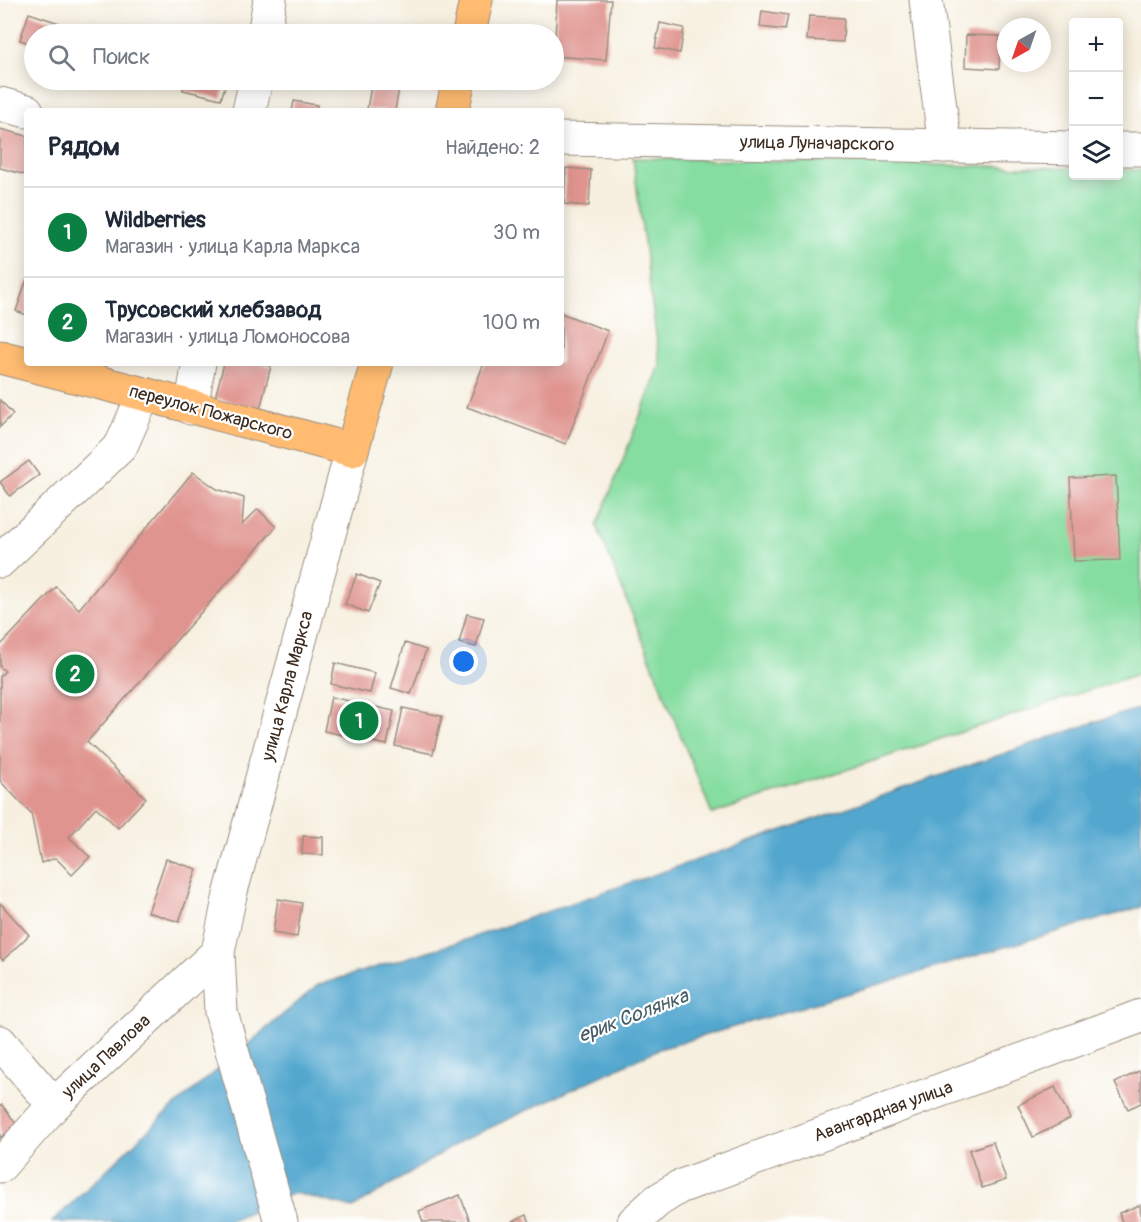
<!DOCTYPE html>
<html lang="ru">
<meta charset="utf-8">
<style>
:root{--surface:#fff;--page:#f6f6f7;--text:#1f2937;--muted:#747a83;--line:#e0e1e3;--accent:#0b8043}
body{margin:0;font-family:Pangolin,sans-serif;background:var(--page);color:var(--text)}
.controls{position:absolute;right:18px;top:18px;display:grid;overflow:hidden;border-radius:6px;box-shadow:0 3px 15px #0003}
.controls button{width:54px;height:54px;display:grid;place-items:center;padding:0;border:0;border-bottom:2px solid var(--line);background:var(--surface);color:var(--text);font:30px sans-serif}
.compass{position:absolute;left:997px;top:18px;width:54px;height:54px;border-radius:50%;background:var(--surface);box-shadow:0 3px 15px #0003;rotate:220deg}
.you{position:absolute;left:464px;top:662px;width:21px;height:21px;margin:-15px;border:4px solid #fff;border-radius:50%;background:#1a73e8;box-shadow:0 0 0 9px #1a73e833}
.badge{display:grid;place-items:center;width:39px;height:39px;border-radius:50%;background:var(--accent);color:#fff;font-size:20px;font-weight:700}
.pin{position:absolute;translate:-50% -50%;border:3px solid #fff;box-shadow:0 2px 6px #0006}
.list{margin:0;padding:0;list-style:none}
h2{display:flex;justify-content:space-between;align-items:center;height:78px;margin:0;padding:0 24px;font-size:26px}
h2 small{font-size:20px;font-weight:400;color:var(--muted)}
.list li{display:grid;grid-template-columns:39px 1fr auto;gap:18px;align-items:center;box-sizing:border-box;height:90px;padding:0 24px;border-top:2px solid var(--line)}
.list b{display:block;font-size:22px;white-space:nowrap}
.list p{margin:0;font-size:20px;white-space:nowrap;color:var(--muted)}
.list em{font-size:20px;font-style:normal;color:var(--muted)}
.icon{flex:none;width:33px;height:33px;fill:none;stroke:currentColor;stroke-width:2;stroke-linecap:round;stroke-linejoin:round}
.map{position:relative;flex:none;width:1141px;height:1222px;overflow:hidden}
.search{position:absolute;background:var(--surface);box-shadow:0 3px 15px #0003;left:24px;top:24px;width:540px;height:66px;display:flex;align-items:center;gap:15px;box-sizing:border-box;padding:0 21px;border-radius:33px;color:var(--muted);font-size:22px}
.panel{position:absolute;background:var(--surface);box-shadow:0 3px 15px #0003;left:24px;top:108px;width:540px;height:258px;border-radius:6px}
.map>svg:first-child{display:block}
.green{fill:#86dda1;stroke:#608460;stroke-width:1.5}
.water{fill:#53a7cf;stroke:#476876;stroke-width:1.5}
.building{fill:#e0948f}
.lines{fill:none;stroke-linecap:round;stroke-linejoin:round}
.minor-casing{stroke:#998d7f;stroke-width:35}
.major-casing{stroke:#998d7f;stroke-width:35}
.minor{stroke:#fff;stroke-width:33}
.major{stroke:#febb71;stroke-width:33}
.labels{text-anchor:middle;stroke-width:4.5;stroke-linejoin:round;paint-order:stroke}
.street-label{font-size:18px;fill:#3b2a1e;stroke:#fff}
.water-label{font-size:20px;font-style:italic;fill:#455c65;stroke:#fff}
</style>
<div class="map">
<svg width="1141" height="1222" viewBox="0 0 1141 1222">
<rect width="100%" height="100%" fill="#fff"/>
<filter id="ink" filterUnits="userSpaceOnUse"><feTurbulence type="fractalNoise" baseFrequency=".0167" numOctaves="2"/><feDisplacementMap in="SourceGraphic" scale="12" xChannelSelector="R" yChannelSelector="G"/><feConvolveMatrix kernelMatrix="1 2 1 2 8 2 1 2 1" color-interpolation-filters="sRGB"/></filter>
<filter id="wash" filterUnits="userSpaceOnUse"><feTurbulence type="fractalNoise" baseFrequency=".008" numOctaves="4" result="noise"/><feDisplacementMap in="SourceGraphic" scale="24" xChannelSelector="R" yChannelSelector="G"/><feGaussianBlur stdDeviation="1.35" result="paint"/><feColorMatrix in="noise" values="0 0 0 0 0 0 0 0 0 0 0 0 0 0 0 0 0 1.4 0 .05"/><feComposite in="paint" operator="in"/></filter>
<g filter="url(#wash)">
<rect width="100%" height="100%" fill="#f7f0e0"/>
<path class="green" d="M 633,158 L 1073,168 L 1074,176 L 1118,176 L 1119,170 L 1141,170 L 1141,673 L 712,814 L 597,526 L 660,365 Z"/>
<path class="water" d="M 1141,708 L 1141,907 L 659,1049 L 461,1141 L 353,1208 L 294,1193 L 226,1222 L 52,1222 L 164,1115 L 318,985 L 465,940 L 1098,721 Z"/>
<g id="blocks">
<g class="building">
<path d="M 557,0 L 611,0 L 606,60 L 554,56 Z"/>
<path d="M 762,11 L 788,15 L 785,30 L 760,27 Z"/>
<path d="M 29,13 L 74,28 L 72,34 L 34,34 L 34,45 L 20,40 Z"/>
<path d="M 809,16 L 844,18 L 843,42 L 807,40 Z"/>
<path d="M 660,23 L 684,28 L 680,53 L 655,48 Z"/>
<path d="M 966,35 L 1000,36 L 999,69 L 965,67 Z"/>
<path d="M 185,80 L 227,80 L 221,99 L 183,90 Z"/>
<path d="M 372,80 L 400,82 L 395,111 L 367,109 Z"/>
<path d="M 294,101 L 317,105 L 316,111 L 292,111 Z"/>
<path d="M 0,129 L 27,136 L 26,175 L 0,168 Z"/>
<path d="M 566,168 L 591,170 L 589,206 L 564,204 Z"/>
<path d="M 27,279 L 27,315 L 16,311 Z"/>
<path d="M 561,313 L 608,331 L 566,444 L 467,407 L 484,363 L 561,363 Z"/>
<path d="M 224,363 L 259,363 L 271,366 L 260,409 L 215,398 Z"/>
<path d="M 0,400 L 13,414 L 0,427 Z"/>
<path d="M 29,461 L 39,475 L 10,496 L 0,482 Z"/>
<path d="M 193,472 L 217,489 L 244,498 L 242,525 L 258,509 L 276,527 L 87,742 L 146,798 L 118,828 L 96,807 L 69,837 L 90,857 L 72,875 L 56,858 L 41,863 L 31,813 L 0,781 L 0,676 L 5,671 L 0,667 L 0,646 L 56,587 L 79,609 Z"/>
<path d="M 1116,476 L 1120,560 L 1074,561 L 1070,478 Z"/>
<path d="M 357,574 L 380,583 L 368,613 L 345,604 Z"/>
<path d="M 467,614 L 484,618 L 476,647 L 459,643 Z"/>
<path d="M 405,643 L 426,650 L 411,694 L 391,688 Z"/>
<path d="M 335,663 L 375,673 L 370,693 L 331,684 Z"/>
<path d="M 331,697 L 394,711 L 387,745 L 324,731 Z"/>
<path d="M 403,708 L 442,716 L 433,754 L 395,746 Z"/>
<path d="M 303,836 L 323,837 L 323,855 L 302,854 Z"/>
<path d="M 166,859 L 197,869 L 179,922 L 148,912 Z"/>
<path d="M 278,899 L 302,903 L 297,937 L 273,933 Z"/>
<path d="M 0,903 L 29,935 L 3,960 L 0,957 Z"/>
<path d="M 1139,1071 L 1141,1075 L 1141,1103 L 1128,1109 L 1115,1083 Z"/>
<path d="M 1055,1087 L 1070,1119 L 1033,1137 L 1018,1105 Z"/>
<path d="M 2,1105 L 17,1125 L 0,1138 L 0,1106 Z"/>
<path d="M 993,1142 L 1006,1180 L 982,1188 L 969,1150 Z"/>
<path d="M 460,1195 L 470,1222 L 423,1222 L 419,1211 Z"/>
<path d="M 1140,1205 L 1141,1222 L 1122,1222 L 1119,1213 Z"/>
<path d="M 526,1215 L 530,1222 L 512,1222 Z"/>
</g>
</g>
</g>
<g filter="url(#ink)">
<use href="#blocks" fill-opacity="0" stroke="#998d7f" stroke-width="1.5"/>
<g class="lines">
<defs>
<g id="minor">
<path d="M 926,0 L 945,146"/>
<path d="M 264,34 L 270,0"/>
<path d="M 0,104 L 27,111"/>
<path d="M 249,111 L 256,80"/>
<path d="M 561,139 L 1074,148"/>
<path d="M 1118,149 L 1141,149"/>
<path d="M 191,408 L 199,363"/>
<path d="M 0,561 L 121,446 L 144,394"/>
<path d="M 0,1042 L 54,1105"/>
<path d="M 0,1166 L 54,1105 L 218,952"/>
<path d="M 281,1222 L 221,1012 L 218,952 L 230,895 L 352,450"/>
<path d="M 634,1222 L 657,1201 L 679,1187 L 1141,1016"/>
</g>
<g id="major">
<path d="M 469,34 L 476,0"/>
<path d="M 452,111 L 459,80"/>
<path d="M 0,357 L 144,394 L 352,450 L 377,363"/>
</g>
</defs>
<use href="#minor" class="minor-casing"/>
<use href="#major" class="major-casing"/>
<use href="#minor" class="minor"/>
<use href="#major" class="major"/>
</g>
</g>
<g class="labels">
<g class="street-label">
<text transform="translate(817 143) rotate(1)" y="6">улица Луначарского</text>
<text transform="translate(211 412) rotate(15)" y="6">переулок Пожарского</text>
<text transform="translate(287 686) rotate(-75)" y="6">улица Карла Маркса</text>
<text transform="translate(106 1056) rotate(-43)" y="6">улица Павлова</text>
<text transform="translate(883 1111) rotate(-20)" y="6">Авангардная улица</text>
</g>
<g class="water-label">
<text transform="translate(633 1015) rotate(-21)" y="7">ерик Солянка</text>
</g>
</g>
</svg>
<div class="controls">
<button>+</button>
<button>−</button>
<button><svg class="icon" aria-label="layers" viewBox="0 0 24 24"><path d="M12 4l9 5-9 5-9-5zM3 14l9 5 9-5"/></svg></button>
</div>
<svg class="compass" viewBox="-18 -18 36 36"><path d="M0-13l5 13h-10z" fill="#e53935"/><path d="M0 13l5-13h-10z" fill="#747a83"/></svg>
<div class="you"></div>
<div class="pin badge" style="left:359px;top:721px">1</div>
<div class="pin badge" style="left:75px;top:674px">2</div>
<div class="search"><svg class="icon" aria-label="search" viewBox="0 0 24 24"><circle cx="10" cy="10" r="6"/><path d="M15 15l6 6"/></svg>Поиск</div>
<section class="panel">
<h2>Рядом<small>Найдено: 2</small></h2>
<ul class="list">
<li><span class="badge">1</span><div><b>Wildberries</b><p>Магазин · улица Карла Маркса</p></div><em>30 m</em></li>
<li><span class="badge">2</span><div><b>Трусовский хлебзавод</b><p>Магазин · улица Ломоносова</p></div><em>100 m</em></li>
</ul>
</section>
</div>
